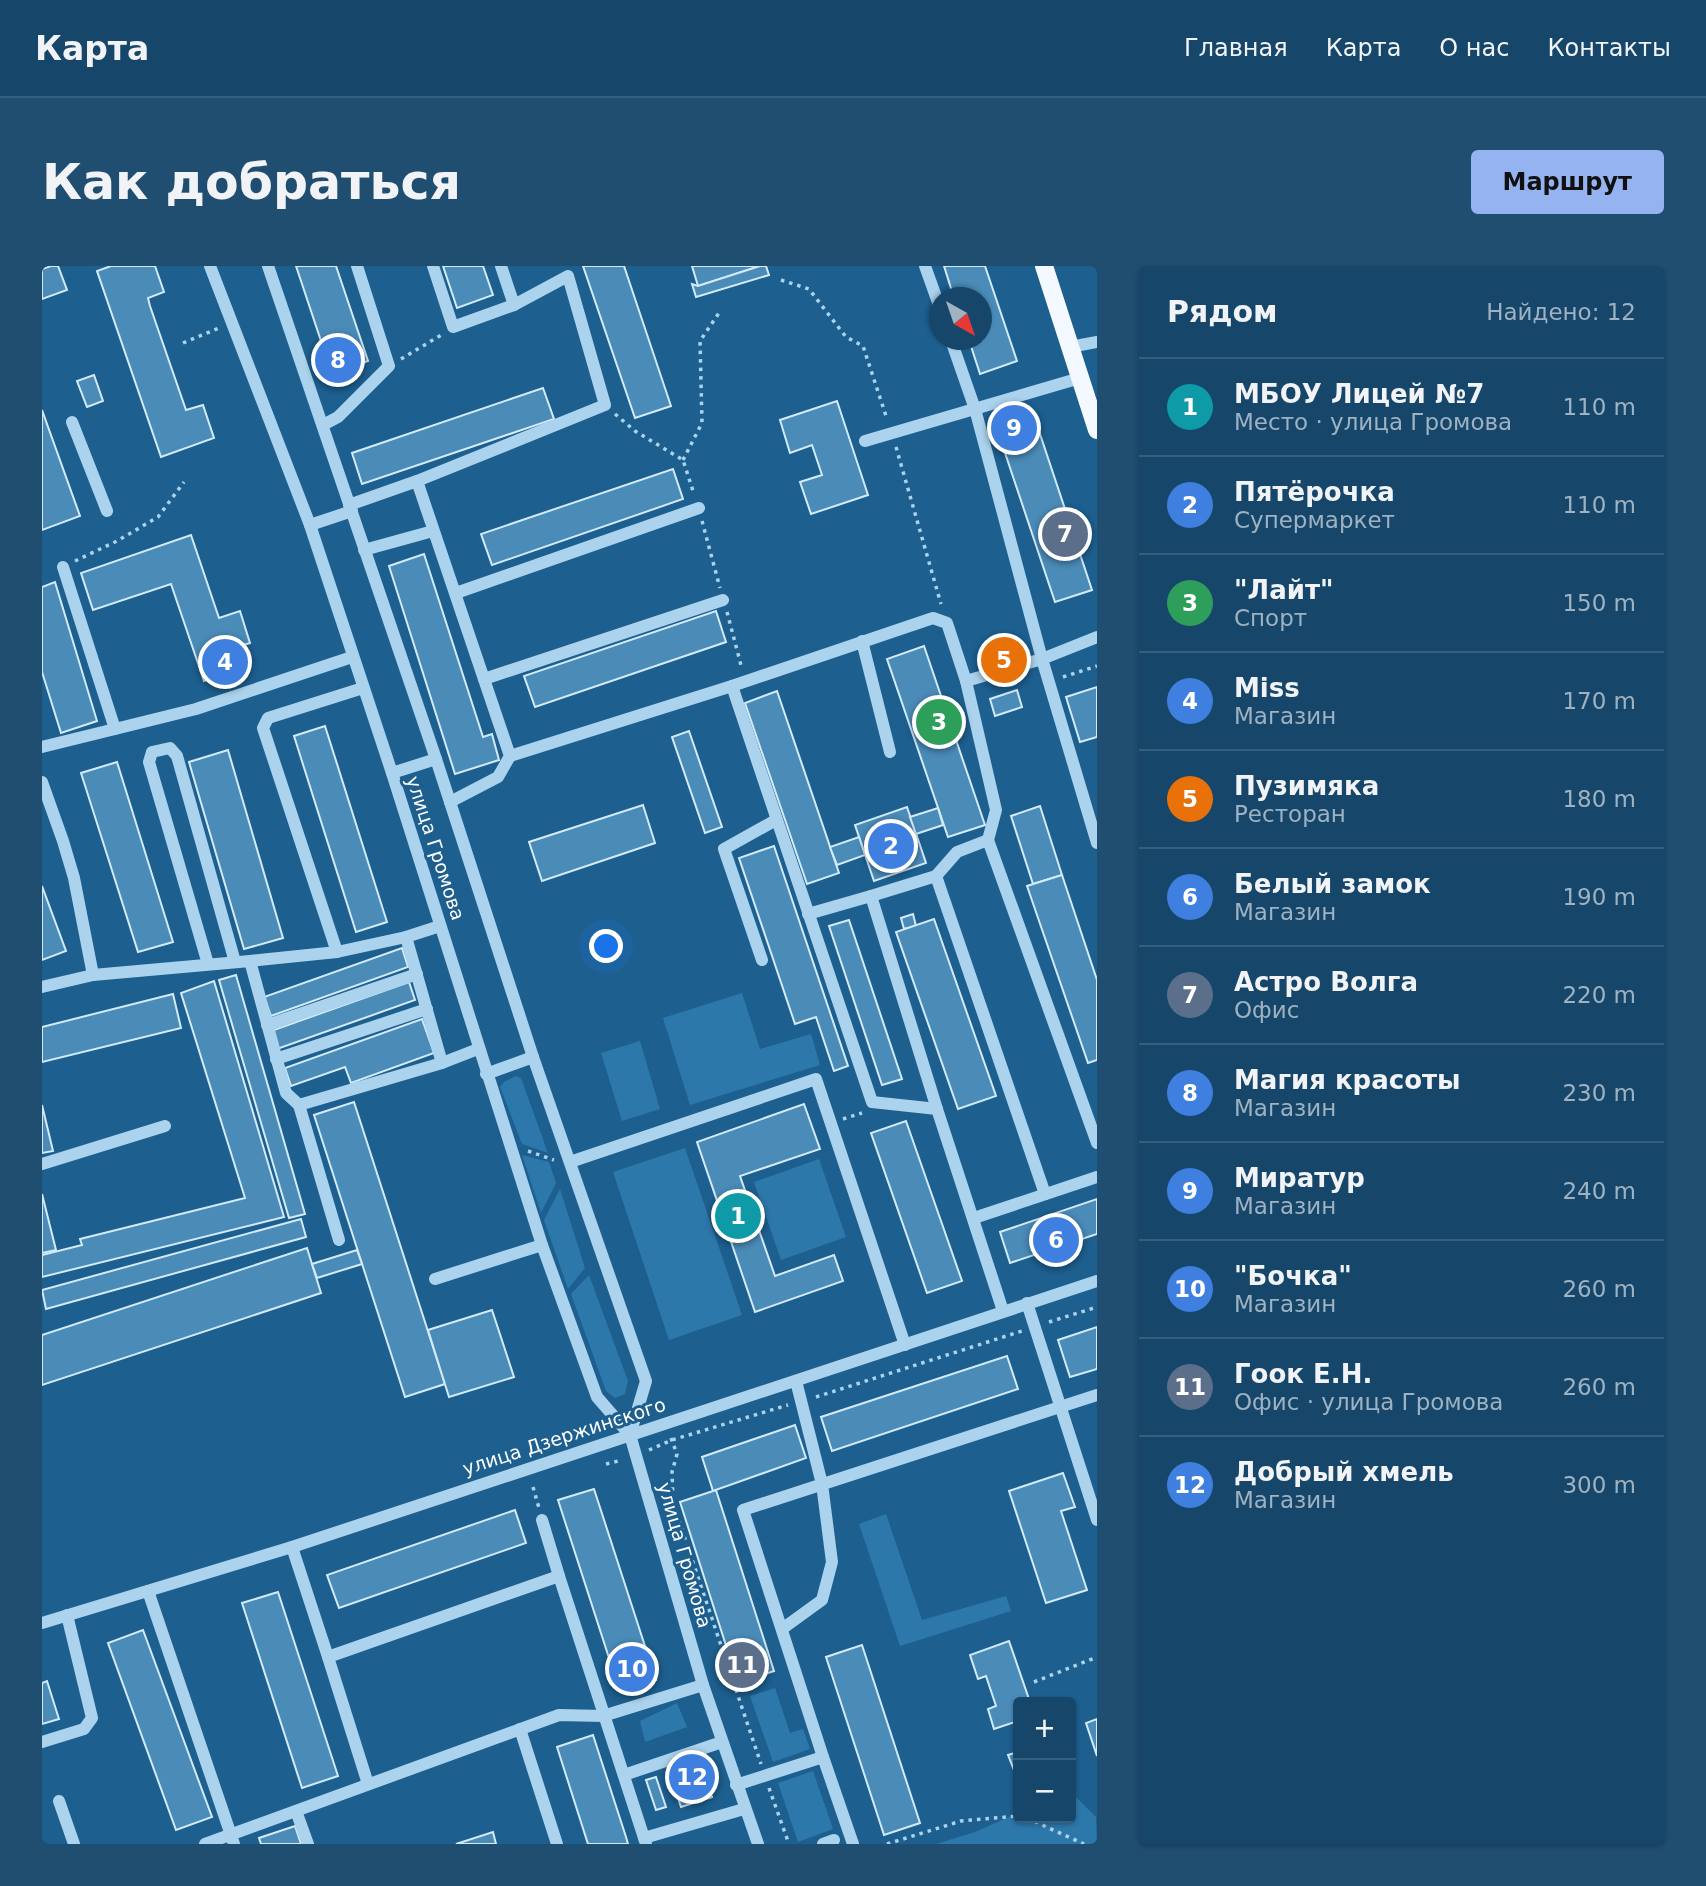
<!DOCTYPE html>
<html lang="ru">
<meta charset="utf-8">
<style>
:root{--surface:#16476b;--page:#1f4e71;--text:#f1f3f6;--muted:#9eb2c1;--line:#355f7e;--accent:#95b2f1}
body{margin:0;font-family:"DejaVu Sans",sans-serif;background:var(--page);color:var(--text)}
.controls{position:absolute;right:21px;bottom:21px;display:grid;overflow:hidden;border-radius:7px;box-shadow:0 2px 5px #0004}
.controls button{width:63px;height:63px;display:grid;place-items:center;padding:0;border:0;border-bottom:2px solid var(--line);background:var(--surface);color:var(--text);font:35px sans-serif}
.compass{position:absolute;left:887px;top:21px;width:63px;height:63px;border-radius:50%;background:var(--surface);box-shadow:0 2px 5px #0004;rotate:140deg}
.you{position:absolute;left:565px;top:681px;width:24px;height:24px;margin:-18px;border:5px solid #fff;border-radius:50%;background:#1a73e8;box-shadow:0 0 0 10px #1a73e833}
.badge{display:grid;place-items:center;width:46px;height:46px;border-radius:50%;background:var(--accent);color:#fff;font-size:23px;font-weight:700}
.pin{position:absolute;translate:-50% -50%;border:4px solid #fff;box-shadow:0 2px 7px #0006}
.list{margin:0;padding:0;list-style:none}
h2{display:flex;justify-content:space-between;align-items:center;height:91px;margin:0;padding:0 28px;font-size:30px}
h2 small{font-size:23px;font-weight:400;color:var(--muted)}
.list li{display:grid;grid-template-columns:46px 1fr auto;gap:21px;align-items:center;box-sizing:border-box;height:98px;padding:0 28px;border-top:2px solid var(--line)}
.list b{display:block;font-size:26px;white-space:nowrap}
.list p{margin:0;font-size:23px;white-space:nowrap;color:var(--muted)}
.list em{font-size:23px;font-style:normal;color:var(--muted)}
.map{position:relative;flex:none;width:1055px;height:1578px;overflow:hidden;border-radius:7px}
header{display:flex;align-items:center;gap:42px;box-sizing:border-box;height:98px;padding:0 35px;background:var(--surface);border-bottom:2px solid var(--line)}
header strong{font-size:33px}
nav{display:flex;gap:38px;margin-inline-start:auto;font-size:24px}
.intro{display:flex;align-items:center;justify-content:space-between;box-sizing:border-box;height:168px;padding:0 42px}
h1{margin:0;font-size:49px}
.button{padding:18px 32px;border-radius:7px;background:var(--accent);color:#111;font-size:24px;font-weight:700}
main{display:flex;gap:42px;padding:0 42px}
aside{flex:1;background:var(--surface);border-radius:7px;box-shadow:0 2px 5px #0004}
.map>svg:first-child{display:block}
.green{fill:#2d78ab}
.building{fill:#4a8bb8;stroke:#d2eafa;stroke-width:2}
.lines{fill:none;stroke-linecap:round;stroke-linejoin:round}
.path{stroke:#acd3ed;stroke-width:3.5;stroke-dasharray:3.5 5;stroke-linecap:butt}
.minor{stroke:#acd3ed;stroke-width:12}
.major{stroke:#f3f9ff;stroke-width:18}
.labels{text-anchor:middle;stroke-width:6;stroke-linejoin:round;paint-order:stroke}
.street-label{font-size:19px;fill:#fff;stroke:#1d5f8f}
</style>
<header>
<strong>Карта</strong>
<nav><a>Главная</a><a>Карта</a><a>О нас</a><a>Контакты</a></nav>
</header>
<div class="intro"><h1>Как добраться</h1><a class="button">Маршрут</a></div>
<main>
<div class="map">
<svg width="1055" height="1578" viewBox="0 0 1055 1578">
<rect width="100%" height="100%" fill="#1d5f8f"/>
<g class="green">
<path d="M 700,727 L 718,783 L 769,768 L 778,799 L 648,839 L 621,752 Z"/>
<path d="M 598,775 L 618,843 L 580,855 L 559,787 Z"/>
<path d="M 474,810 L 479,812 L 506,887 L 480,878 L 458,821 L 462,816 Z"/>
<path d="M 643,882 L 700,1049 L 627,1074 L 571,906 Z"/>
<path d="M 480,889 L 507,896 L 514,917 L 499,947 Z"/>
<path d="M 777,893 L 804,971 L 739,994 L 712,916 Z"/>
<path d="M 518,923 L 543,1002 L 526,1023 L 502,954 Z"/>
<path d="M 547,1009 L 586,1115 L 583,1128 L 573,1132 L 564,1125 L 529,1028 Z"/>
<path d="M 844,1248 L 880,1354 L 964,1330 L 969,1345 L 858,1380 L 817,1258 Z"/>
<path d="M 733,1422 L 748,1467 L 761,1463 L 768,1483 L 731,1496 L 708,1430 Z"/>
<path d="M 635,1437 L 645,1461 L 603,1476 L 598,1455 Z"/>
<path d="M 771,1505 L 791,1563 L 756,1576 L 736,1517 Z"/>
<path d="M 1032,1529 L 1054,1551 L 1055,1578 L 894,1578 L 933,1566 L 976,1547 L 976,1552 L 1029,1552 L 1029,1530 Z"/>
</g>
<g class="building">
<path d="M 9,0 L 16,0 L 25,24 L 0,33 L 0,3 Z"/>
<path d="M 69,0 L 113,0 L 122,26 L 106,32 L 108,40 L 144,144 L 161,139 L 172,172 L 119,191 L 55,5 Z"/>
<path d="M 254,0 L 294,0 L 326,95 L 290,108 Z"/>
<path d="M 401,0 L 441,0 L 451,29 L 415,42 Z"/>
<path d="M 541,0 L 582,0 L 629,140 L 593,152 Z"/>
<path d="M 650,0 L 718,0 L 656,20 Z"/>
<path d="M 718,0 L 724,0 L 727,9 L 654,31 L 650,18 L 656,20 Z"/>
<path d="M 902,0 L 943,0 L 975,95 L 938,108 L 927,74 L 940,74 L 940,32 L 912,32 Z"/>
<path d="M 52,109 L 61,135 L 45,141 L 35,115 Z"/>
<path d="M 501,122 L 512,153 L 320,218 L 310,187 Z"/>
<path d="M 795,135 L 826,229 L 769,248 L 758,216 L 780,209 L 770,179 L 748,187 L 738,154 Z"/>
<path d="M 0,144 L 38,250 L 0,264 Z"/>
<path d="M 992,150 L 1050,324 L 1013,336 L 955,163 Z"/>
<path d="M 631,203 L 641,233 L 450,299 L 439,268 Z"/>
<path d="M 149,269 L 177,352 L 198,345 L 208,377 L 188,383 L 195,403 L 162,415 L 129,318 L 51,344 L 39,307 Z"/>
<path d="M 382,288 L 441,471 L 450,468 L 457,494 L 413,508 L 347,300 Z"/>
<path d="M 13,316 L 55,455 L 19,467 L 0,406 L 0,321 Z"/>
<path d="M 674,345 L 684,376 L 493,441 L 482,410 Z"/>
<path d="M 882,380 L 943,559 L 906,571 L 845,393 Z"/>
<path d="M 973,384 L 977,397 L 951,404 L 947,391 Z"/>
<path d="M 1055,421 L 1055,471 L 1038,476 L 1024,431 Z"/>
<path d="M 975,424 L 980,441 L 953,450 L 948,433 Z"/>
<path d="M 735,425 L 797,607 L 765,618 L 703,437 Z"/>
<path d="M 283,460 L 345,656 L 314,666 L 252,470 Z"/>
<path d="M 647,465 L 680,561 L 663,567 L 630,471 Z"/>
<path d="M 186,484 L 241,672 L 202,683 L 147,496 Z"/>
<path d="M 75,496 L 131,676 L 96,686 L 39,507 Z"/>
<path d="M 601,539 L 613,577 L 500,615 L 487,576 Z"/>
<path d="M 998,540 L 1020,609 L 991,618 L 969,550 Z"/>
<path d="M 865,541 L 884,597 L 832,615 L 813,559 Z"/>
<path d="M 896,542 L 901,559 L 874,568 L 868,551 Z"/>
<path d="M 817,571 L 823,589 L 795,599 L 788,581 Z"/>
<path d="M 732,580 L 806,800 L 792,805 L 774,751 L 753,758 L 697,592 Z"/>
<path d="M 1020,609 L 1055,714 L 1055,794 L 1046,797 L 985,620 Z"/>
<path d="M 0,620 L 24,685 L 0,694 Z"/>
<path d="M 871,648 L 874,660 L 862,663 L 859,652 Z"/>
<path d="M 892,653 L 954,830 L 916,843 L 854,666 Z"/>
<path d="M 807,654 L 860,813 L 840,819 L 787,660 Z"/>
<path d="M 360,682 L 366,701 L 229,750 L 222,731 Z"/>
<path d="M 194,709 L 263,948 L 247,952 L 177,714 Z"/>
<path d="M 172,715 L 242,951 L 0,1011 L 0,989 L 40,979 L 38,973 L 203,932 L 139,727 Z"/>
<path d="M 367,716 L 373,734 L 235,783 L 229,765 Z"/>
<path d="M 131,728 L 139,762 L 0,796 L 0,761 Z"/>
<path d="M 380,753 L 392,787 L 309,817 L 303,801 L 249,820 L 243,802 Z"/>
<path d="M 312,836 L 403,1118 L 363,1131 L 272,849 Z"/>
<path d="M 762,838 L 778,883 L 698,910 L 733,1010 L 792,989 L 801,1015 L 713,1046 L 655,876 Z"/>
<path d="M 0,839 L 11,885 L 0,887 Z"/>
<path d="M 864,855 L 920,1015 L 885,1027 L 829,867 Z"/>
<path d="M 0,928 L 14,984 L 0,987 Z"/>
<path d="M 1055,933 L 1055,968 L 968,997 L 958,966 Z"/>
<path d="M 259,953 L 264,971 L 4,1043 L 0,1024 Z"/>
<path d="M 265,982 L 279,1027 L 0,1119 L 0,1069 Z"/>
<path d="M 315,984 L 320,998 L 275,1012 L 270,998 Z"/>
<path d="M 450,1044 L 472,1111 L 407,1131 L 386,1064 Z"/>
<path d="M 1055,1061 L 1055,1103 L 1028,1111 L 1016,1074 Z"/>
<path d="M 965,1090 L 976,1123 L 790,1185 L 779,1151 Z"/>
<path d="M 753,1159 L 764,1192 L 671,1225 L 660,1191 Z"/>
<path d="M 1021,1207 L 1033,1241 L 1019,1245 L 1045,1324 L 1004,1337 L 967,1225 Z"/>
<path d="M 552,1223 L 614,1414 L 578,1426 L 516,1234 Z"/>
<path d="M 674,1224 L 732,1405 L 696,1417 L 638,1236 Z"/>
<path d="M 473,1244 L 484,1277 L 297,1342 L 285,1309 Z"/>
<path d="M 236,1326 L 296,1510 L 260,1522 L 200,1337 Z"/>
<path d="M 101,1364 L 170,1551 L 134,1564 L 66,1377 Z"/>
<path d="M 967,1375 L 988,1436 L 976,1436 L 976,1455 L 952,1463 L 946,1443 L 954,1440 L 944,1410 L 936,1413 L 928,1389 Z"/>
<path d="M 820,1379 L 878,1557 L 842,1569 L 784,1391 Z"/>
<path d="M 5,1415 L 17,1453 L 0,1458 L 0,1417 Z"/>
<path d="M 1055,1453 L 1055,1490 L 1044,1457 Z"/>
<path d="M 551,1469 L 584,1571 L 586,1578 L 546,1578 L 515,1481 Z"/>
<path d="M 976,1486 L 976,1508 L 974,1509 L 966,1489 Z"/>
<path d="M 660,1498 L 670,1531 L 639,1541 L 628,1508 Z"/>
<path d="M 614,1511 L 624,1541 L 614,1544 L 604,1514 Z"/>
<path d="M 253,1560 L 259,1578 L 219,1578 L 217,1572 Z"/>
<path d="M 451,1566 L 454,1578 L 414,1578 Z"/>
</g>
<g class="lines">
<g class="path">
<path d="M 739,14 L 767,23 L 804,71 L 821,80 L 845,153"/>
<path d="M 141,77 L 177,62"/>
<path d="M 359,93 L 401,68"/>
<path d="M 573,148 L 593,165 L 641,194 L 652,228"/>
<path d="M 854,181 L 899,338"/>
<path d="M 641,194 L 660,157 L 658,75 L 679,44"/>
<path d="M 660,255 L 678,322"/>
<path d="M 33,295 L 75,275 L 116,251 L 142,216"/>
<path d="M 685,346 L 700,403"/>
<path d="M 1021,411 L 1055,400"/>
<path d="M 801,853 L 820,847"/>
<path d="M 486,885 L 512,894"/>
<path d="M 1007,1056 L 1055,1041"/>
<path d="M 774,1131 L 980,1065"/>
<path d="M 629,1172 L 635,1188 L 630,1206 L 631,1237 L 719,1498"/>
<path d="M 607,1184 L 630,1174 L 746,1139"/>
<path d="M 564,1198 L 580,1194"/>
<path d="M 491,1221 L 497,1242"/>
<path d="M 992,1416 L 1055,1391"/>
<path d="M 727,1522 L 747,1578"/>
<path d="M 985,1552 L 1042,1578"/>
<path d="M 845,1578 L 919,1555 L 976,1550"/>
</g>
<g class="minor">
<path d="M 168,0 L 268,259 L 350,507 L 500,979 L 555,1131 L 588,1169 L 661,1419 L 716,1578"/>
<path d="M 226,0 L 394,493 L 491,791 L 604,1115 L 588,1169"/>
<path d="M 391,0 L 411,61 L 472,39 L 526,10 L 563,139 L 375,215 L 468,490 L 456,511 L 408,536"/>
<path d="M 459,0 L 472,39"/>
<path d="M 883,0 L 898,42"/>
<path d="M 909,74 L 933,143 L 1000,393 L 1055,577"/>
<path d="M 1028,81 L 1055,76"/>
<path d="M 30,156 L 65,245"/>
<path d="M 281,159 L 296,151 L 347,100 L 315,0"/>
<path d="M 823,175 L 1038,112"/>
<path d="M 307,239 L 375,215"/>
<path d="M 268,259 L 310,245"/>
<path d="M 322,284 L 391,265"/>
<path d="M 21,301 L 73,463 L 154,443 L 310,391"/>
<path d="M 414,327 L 657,242"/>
<path d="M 820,375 L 848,486"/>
<path d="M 442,413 L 681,334"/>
<path d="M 924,415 L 954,544 L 946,574 L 1055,877"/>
<path d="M 690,420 L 830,836 L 895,843 L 961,1045"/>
<path d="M 0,481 L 73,463"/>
<path d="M 468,490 L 690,420 L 891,352 L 905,357 L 924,415 L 1000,393 L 1055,371"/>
<path d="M 350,507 L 394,493"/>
<path d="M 0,516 L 21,575 L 32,612 L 51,709"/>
<path d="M 894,610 L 915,586 L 946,574"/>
<path d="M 829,630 L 894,610 L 1003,928"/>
<path d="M 766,648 L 829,630 L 895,843"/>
<path d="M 398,660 L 364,671 L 400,797"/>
<path d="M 295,686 L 221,462 L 226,452 L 321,422"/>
<path d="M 720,694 L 682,583 L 734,554"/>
<path d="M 208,695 L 295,686 L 364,671"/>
<path d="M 166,698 L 107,496 L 110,486 L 128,482 L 135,490 L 193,696"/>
<path d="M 0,721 L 51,709 L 208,695 L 244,827 L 257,839"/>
<path d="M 225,759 L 375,708"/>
<path d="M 234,793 L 385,743"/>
<path d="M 444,808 L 491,791"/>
<path d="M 528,896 L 774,813 L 863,1079"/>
<path d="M 0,898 L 123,860"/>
<path d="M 932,952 L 1055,911"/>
<path d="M 297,974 L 257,839 L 400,797 L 436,783"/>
<path d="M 393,1013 L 500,979"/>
<path d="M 985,1037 L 1055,1254"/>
<path d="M 500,1254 L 517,1310"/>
<path d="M 250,1281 L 286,1391"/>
<path d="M 106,1325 L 192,1578"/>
<path d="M 0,1357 L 250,1281 L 1055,1015"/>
<path d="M 740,1363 L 780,1334 L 790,1296 L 780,1218 L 754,1115"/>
<path d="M 478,1463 L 515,1578"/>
<path d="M 0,1476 L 42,1463 L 50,1452 L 25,1349"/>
<path d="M 781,1491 L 701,1244 L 1055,1129"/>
<path d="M 582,1509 L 680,1476"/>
<path d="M 326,1518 L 286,1391 L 517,1310 L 604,1578"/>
<path d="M 694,1519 L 781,1491 L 811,1578"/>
<path d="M 17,1535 L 32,1578"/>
<path d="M 254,1545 L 266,1578"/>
<path d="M 602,1572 L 702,1543"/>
<path d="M 163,1578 L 517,1449 L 561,1450 L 661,1419"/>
<path d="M 781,1578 L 792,1574"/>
</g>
<path class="major" d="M 1002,0 L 1055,164"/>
</g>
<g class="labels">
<g class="street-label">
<text transform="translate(394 582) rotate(72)" y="7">улица Громова</text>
<text transform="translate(522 1170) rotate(-18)" y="7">улица Дзержинского</text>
<text transform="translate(643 1289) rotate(74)" y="7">улица Громова</text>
</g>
</g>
</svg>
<div class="controls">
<button>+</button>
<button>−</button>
</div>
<svg class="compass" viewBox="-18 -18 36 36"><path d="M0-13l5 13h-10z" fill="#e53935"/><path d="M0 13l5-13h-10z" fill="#9eb2c1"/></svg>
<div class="you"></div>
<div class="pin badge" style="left:696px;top:950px;background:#0f9aa8">1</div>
<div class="pin badge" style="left:849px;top:580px;background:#3f7fe0">2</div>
<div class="pin badge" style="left:897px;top:456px;background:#2e9e5b">3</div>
<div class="pin badge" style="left:183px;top:396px;background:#3f7fe0">4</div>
<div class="pin badge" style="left:962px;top:394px;background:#e8710a">5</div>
<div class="pin badge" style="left:1014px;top:974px;background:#3f7fe0">6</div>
<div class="pin badge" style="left:1023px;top:268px;background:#5c6f8a">7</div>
<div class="pin badge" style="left:296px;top:94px;background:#3f7fe0">8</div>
<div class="pin badge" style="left:972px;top:162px;background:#3f7fe0">9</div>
<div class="pin badge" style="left:590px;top:1403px;background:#3f7fe0">10</div>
<div class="pin badge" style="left:700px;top:1399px;background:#5c6f8a">11</div>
<div class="pin badge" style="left:650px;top:1511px;background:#3f7fe0">12</div>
</div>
<aside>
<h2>Рядом<small>Найдено: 12</small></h2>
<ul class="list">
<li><span class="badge" style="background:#0f9aa8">1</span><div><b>МБОУ Лицей №7</b><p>Место · улица Громова</p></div><em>110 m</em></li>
<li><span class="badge" style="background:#3f7fe0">2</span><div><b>Пятёрочка</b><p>Супермаркет</p></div><em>110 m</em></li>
<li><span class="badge" style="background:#2e9e5b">3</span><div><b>&quot;Лайт&quot;</b><p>Спорт</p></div><em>150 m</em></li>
<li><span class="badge" style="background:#3f7fe0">4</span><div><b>Miss</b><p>Магазин</p></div><em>170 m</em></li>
<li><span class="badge" style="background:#e8710a">5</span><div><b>Пузимяка</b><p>Ресторан</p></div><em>180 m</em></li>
<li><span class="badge" style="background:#3f7fe0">6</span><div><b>Белый замок</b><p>Магазин</p></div><em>190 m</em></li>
<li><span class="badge" style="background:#5c6f8a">7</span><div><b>Астро Волга</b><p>Офис</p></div><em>220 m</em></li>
<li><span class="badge" style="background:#3f7fe0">8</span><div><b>Магия красоты</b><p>Магазин</p></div><em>230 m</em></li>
<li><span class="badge" style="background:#3f7fe0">9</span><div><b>Миратур</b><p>Магазин</p></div><em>240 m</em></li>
<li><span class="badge" style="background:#3f7fe0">10</span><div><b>&quot;Бочка&quot;</b><p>Магазин</p></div><em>260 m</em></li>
<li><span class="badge" style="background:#5c6f8a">11</span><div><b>Гоок Е.Н.</b><p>Офис · улица Громова</p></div><em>260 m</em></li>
<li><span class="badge" style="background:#3f7fe0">12</span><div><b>Добрый хмель</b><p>Магазин</p></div><em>300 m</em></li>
</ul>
</aside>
</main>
